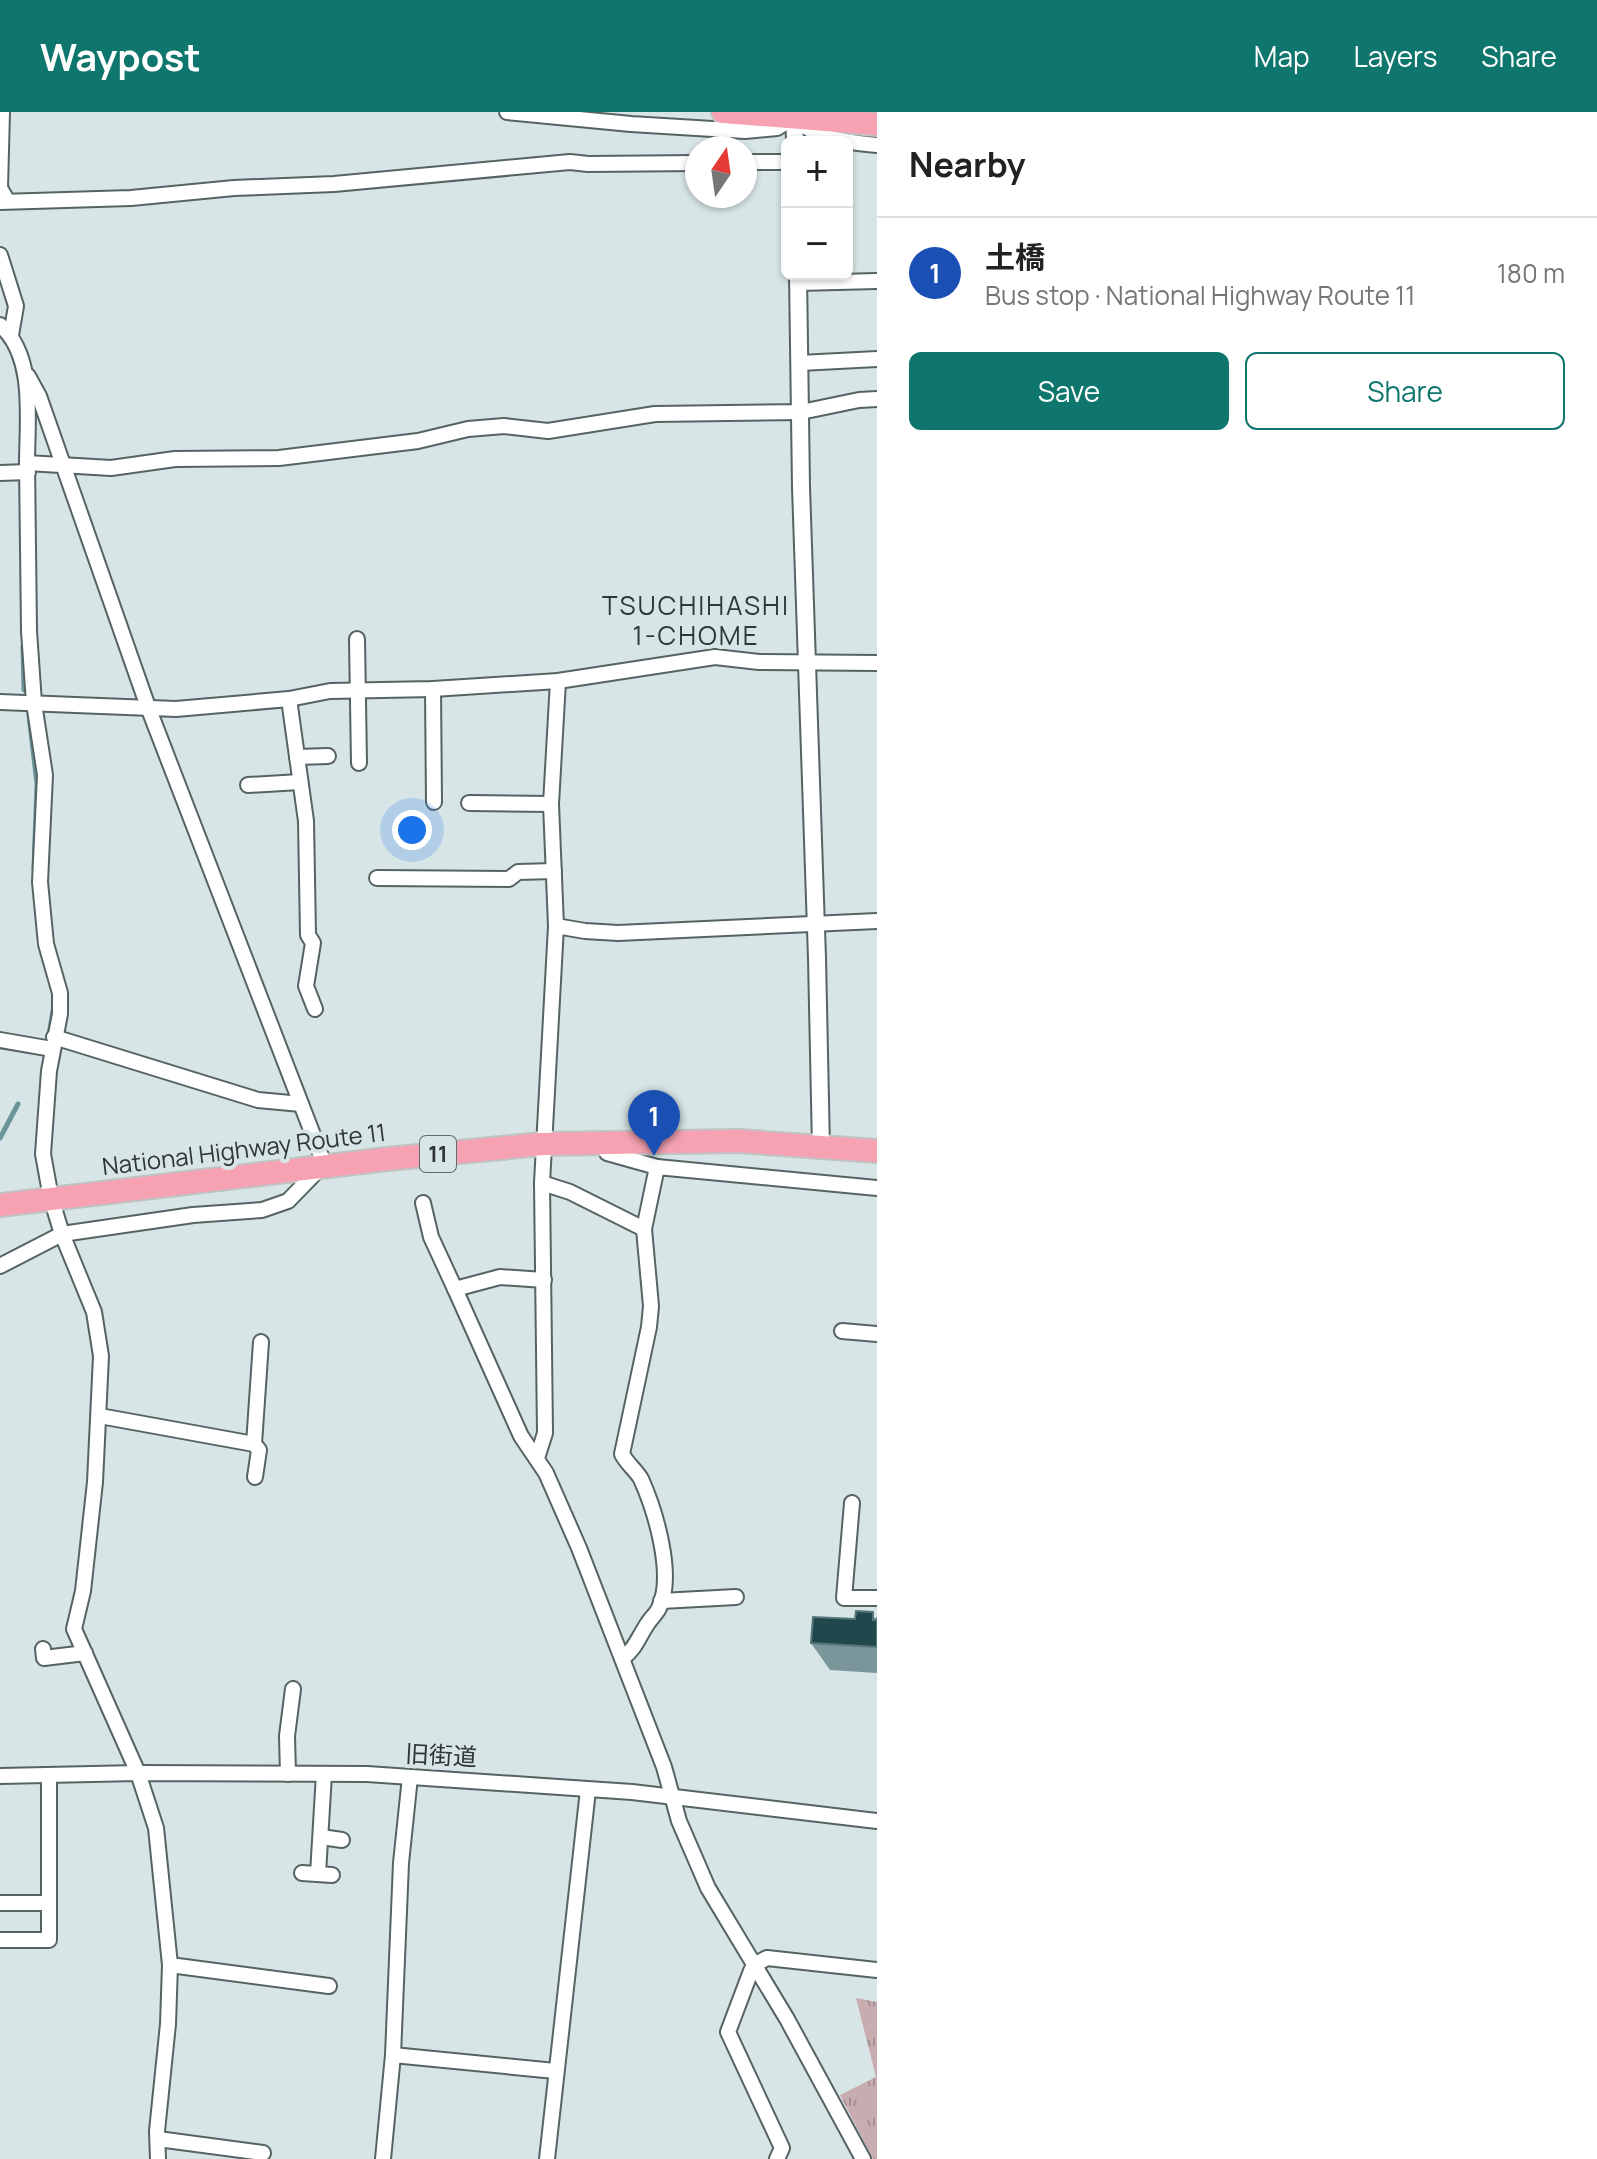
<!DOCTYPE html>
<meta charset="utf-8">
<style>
:root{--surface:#fff;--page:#f2f2f2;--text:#222;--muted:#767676;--line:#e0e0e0;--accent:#0f766e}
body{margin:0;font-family:Manrope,"Noto Sans JP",sans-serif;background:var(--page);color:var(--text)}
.controls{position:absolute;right:24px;top:24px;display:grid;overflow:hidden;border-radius:12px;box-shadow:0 2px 6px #0004}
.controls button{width:72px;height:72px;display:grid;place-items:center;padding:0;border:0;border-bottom:2px solid var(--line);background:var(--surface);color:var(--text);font:40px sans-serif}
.compass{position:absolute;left:685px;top:24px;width:72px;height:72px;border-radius:50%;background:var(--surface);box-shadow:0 2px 6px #0004;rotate:13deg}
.you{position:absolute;left:412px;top:718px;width:28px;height:28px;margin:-20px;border:6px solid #fff;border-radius:50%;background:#1a73e8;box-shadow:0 0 0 12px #1a73e833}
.badge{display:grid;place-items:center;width:52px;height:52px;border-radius:50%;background:var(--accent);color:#fff;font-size:26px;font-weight:700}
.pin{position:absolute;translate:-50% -66px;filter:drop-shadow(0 2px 4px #0008)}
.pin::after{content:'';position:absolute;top:42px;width:28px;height:24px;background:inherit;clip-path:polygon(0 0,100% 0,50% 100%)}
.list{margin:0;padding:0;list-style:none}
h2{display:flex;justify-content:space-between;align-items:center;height:104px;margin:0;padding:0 32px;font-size:34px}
h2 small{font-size:26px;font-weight:400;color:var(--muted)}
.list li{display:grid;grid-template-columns:52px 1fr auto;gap:24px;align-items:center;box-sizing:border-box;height:112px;padding:0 32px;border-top:2px solid var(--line)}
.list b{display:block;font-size:30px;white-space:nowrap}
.list p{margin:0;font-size:26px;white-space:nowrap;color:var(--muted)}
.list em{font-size:26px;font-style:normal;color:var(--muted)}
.actions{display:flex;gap:16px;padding:24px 32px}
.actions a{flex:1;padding:18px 0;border:2px solid var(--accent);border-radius:12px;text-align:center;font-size:28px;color:var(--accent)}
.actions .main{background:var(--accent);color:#fff}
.map{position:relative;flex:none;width:877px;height:2047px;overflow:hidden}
header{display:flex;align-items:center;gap:48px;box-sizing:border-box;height:112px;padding:0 40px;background:var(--accent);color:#fff}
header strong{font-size:38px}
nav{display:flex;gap:44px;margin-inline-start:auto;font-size:28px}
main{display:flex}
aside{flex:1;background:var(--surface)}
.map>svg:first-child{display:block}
.grass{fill:url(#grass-tufts)}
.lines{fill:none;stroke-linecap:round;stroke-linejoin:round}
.stream{stroke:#6b959a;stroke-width:5}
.minor-casing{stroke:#566364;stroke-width:18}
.tertiary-casing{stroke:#566364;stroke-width:20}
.trunk-casing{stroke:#c1c2c3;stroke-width:26}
.minor{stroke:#fff;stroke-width:14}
.tertiary{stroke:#fff;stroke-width:16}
.trunk{stroke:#f6a2b2;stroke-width:22}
.wall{fill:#7b969a}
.building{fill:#1f474c;stroke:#56767a;stroke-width:2}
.labels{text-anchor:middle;stroke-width:8;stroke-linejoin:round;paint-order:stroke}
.shield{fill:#d7e5e7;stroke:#626a6b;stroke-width:2}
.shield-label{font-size:22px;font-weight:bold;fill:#303536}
.street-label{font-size:24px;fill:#303536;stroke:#d7e5e7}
.neighbourhood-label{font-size:26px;letter-spacing:2px;fill:#2c3839;stroke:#d7e5e7}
</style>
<header>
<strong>Waypost</strong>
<nav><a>Map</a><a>Layers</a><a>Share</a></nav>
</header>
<main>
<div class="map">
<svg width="877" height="2047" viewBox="0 0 877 2047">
<defs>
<pattern id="grass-tufts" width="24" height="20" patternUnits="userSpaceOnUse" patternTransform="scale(2)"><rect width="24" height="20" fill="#c8adb0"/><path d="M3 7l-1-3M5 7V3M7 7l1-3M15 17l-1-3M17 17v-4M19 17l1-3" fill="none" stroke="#a38e90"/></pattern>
</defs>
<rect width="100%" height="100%" fill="#d7e5e7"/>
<path class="grass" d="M 856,1886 L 877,1890 L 877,2047 L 873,2047 L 840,1983 L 876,1965 Z"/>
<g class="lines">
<g class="stream">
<path d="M 23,535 L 24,578"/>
<path d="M 29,603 L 37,672 L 34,757"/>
<path d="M 49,923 L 54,893"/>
<path d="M 0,1026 L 18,992"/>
</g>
<defs>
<g id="minor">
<path d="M 2,0 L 0,76 L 7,88"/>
<path d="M 507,0 L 631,12 L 745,19 L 777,16 L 794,5 C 814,28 848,30 877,33"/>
<path d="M 745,50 L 787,50"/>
<path d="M 0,90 L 131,86 L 234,76 L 334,72 L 570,50 L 588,52 L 697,51"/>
<path d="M 0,143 L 16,194 L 11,223"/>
<path d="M 798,171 L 877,169"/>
<path d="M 0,213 C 36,244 27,308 27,351 L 111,356 L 175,347 L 279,346 L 418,329 L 468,317 L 504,314 L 548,319 L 655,302 L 801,300 L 859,288 L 877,287"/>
<path d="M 800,251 L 877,247"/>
<path d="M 28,264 L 39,284 L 148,595 L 325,1054"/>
<path d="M 27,351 L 29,519 L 34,591 L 45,663 L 40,770 L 46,832 L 60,881 L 60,902 L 49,959 L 43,1042 L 51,1086 L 62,1122 L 94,1200 L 101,1244 L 95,1370 L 83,1479 L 74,1517 L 138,1661 L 156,1716 L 170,1853 L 168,1912 L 157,2019 L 158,2047"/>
<path d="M 0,361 L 28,360"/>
<path d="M 357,527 L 359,651"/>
<path d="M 433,577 L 434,690"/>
<path d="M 289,587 L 306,709 L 308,823 L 313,831 L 306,874 L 315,897"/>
<path d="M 0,590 L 176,597 L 289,587 L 330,579 L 433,577 L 558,569 L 715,545 L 759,550 L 877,551"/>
<path d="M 297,645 L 328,644"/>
<path d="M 248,673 L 300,670"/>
<path d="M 469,691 L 551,692"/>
<path d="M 377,766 L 509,767 L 518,760 L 554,759"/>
<path d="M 556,814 L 585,819 L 618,821 L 877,809"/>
<path d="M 54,925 L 258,988 L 301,992"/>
<path d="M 0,928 L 52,937"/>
<path d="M 603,1030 L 607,1041 L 657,1055"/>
<path d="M 542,1071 L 570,1080 L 644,1117 L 657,1055 L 877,1076"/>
<path d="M 423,1091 L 431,1125 L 455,1177 L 500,1165 L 544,1168"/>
<path d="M 0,1154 L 62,1122 L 193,1103 L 262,1098 L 288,1089 L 321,1055"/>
<path d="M 455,1177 L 521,1324 L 546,1361 L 579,1436 L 664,1655 L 679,1709 L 708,1776 L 787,1907 L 863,2047"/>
<path d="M 842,1219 L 877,1222"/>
<path d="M 100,1304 L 254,1332 L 259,1338 L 255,1365"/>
<path d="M 254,1332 L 261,1230"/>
<path d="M 537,1346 L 545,1321 L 542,1071 L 556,814 L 551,692 L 558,569"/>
<path d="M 852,1391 L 844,1486 L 877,1486"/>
<path d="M 661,1489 L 736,1485"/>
<path d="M 43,1537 L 44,1546 L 85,1541"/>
<path d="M 623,1546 C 636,1536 639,1524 648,1511 C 651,1506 657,1501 659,1496 C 675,1463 655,1398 641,1367 C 636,1358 627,1352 622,1342 L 649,1215 L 651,1194 L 644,1117"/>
<path d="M 288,1662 L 287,1624 L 293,1577"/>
<path d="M 0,1664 L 138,1661 L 367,1662 L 632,1680 L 877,1709"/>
<path d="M 321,1725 L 342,1728"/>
<path d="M 302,1761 L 332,1763"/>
<path d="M 318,1762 L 324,1662"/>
<path d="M 0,1791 L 49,1791"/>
<path d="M 0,1828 L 49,1828 L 49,1663"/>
<path d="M 170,1853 L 329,1874"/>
<path d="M 393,1943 L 555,1959"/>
<path d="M 158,2027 L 263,2041"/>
<path d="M 383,2047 L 393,1943 L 401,1751 L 410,1665"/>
<path d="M 547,2047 L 588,1678"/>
<path d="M 777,2047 L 782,2036 L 728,1920 L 751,1859 L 754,1853 L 767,1846 L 877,1858"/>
</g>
<g id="tertiary">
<path d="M 794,0 L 795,30"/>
<path d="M 798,162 L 801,375 L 817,846 L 821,1036"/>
</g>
<g id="trunk">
<path d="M 723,0 L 877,12"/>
<path d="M 0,1093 L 387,1047 L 542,1032 L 739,1029 L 877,1039"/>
</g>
</defs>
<use href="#minor" class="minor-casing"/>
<use href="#tertiary" class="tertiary-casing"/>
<use href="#trunk" class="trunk-casing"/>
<use href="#minor" class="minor"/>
<use href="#tertiary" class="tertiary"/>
<use href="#trunk" class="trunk"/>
</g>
<path class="wall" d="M 877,1505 L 877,1561 L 830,1558 L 811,1531 Z"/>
<path class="building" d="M 856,1499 L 873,1500 L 873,1508 L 877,1508 L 877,1535 L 811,1531 L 813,1505 L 855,1507 Z"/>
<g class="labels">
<rect class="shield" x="420" y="1024" width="36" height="36" rx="6"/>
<g class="shield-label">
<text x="438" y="1050">11</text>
</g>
<g class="street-label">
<text transform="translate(244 1038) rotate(-7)" y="8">National Highway Route 11</text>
<text transform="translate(441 1644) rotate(3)" y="8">旧街道</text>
</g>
<g class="neighbourhood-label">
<text x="696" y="503">TSUCHIHASHI<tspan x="696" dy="30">1-CHOME</tspan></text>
</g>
</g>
</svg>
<div class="controls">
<button>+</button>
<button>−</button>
</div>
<svg class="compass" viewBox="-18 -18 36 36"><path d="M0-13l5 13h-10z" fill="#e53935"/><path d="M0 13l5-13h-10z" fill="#767676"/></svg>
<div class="you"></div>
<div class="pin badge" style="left:654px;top:1044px;background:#1a4fb4">1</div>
</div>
<aside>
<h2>Nearby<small></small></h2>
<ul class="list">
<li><span class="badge" style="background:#1a4fb4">1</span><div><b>土橋</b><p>Bus stop · National Highway Route 11</p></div><em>180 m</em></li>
</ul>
<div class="actions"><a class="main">Save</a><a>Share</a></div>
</aside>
</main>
